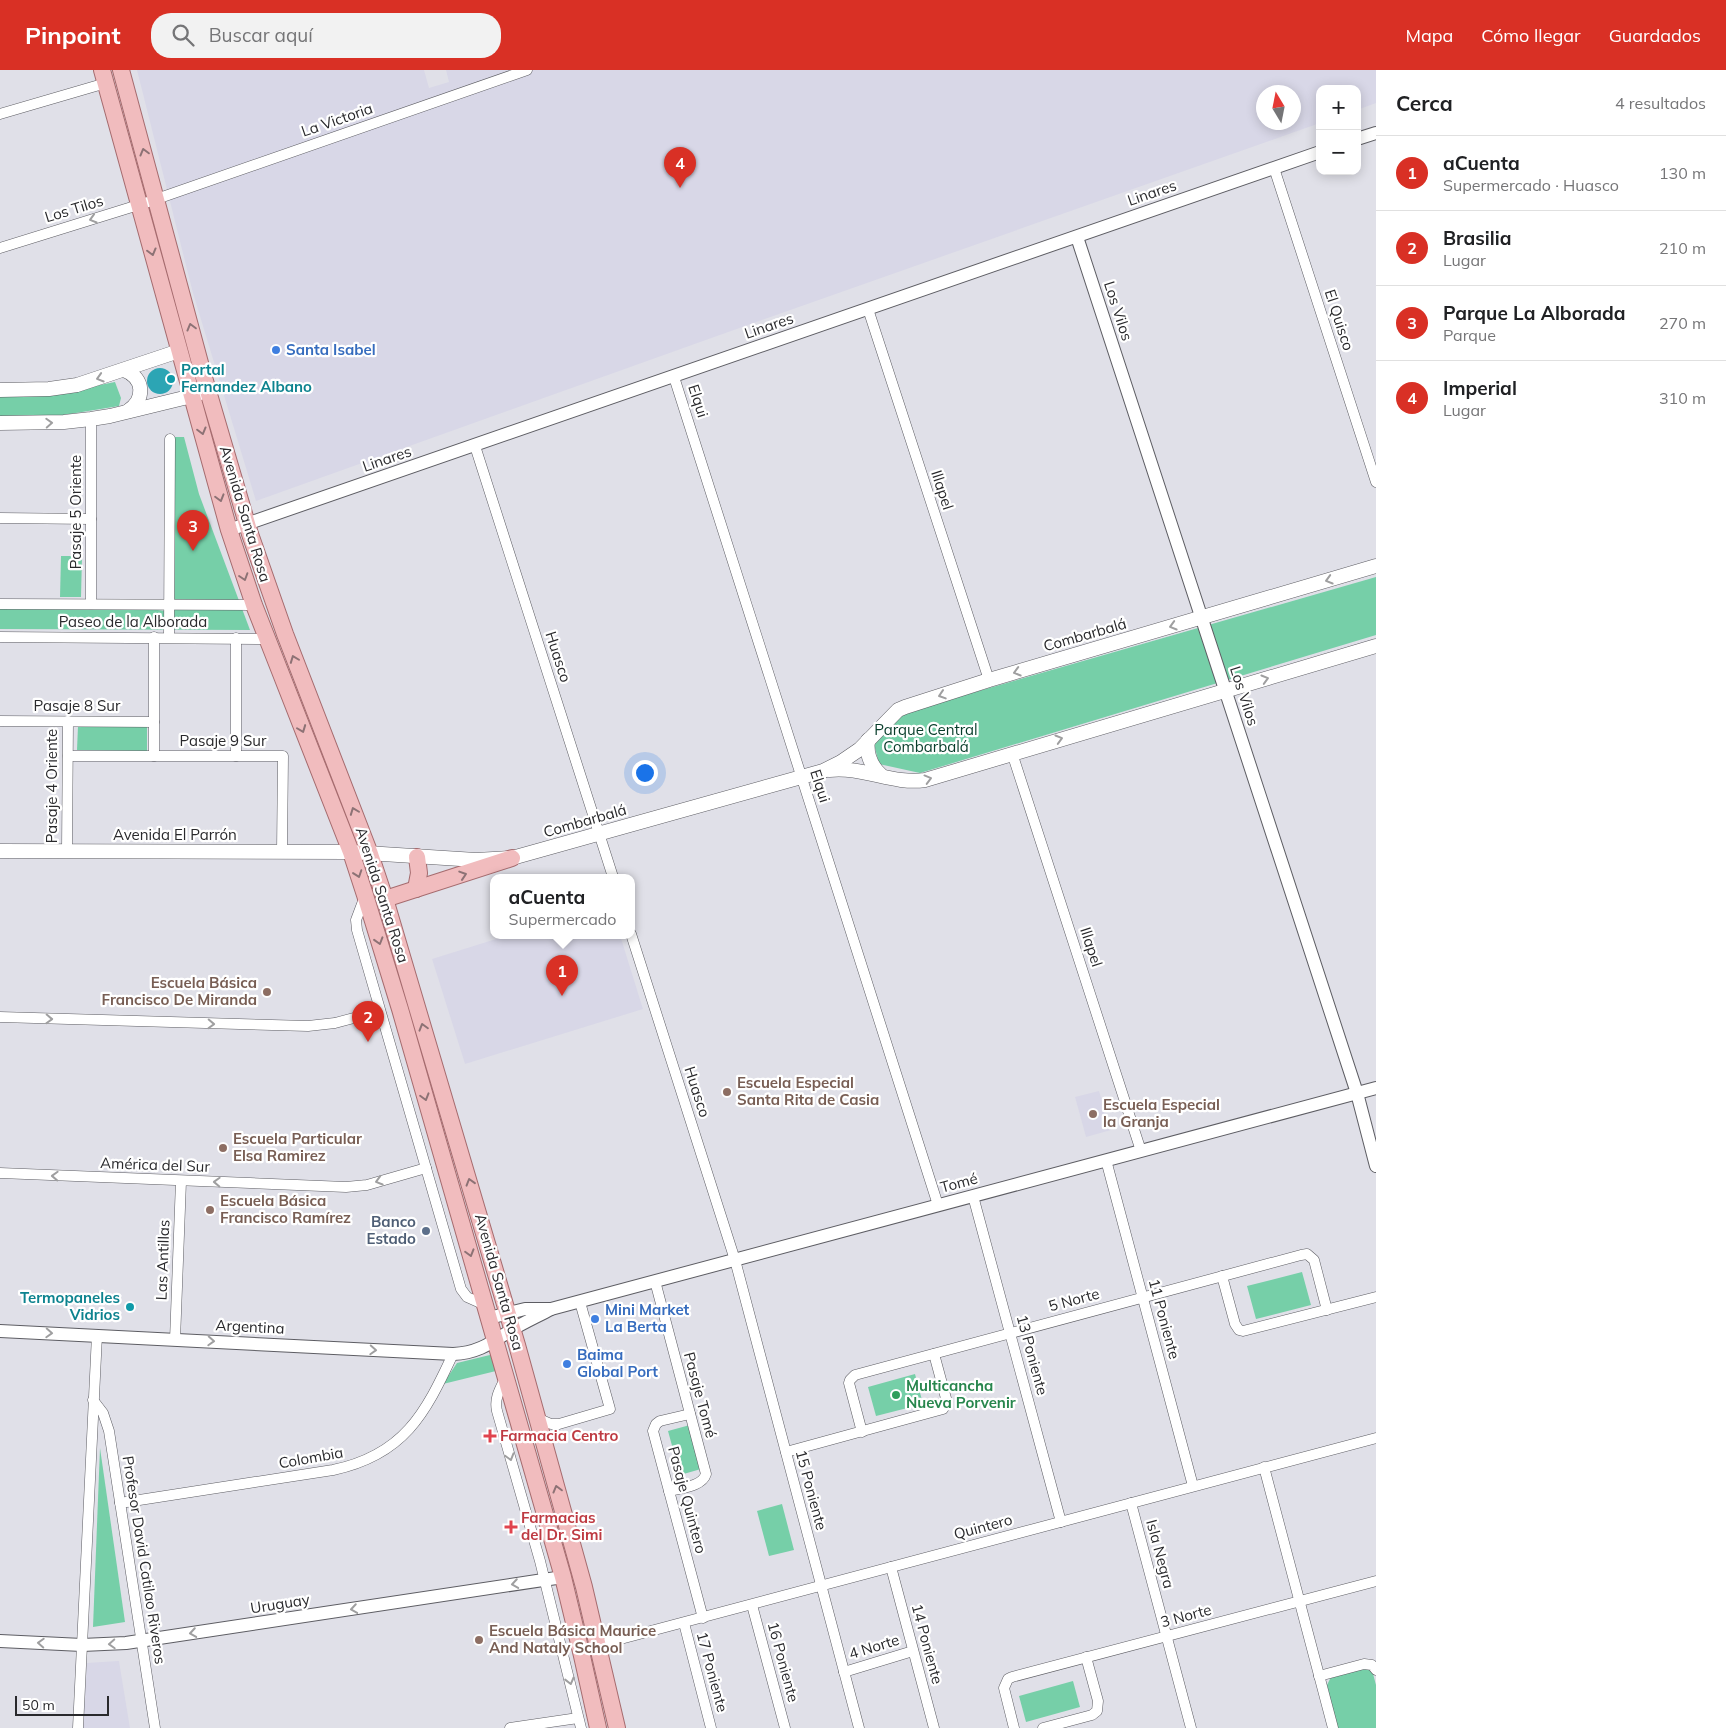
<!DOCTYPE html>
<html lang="es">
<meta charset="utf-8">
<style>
:root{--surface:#fff;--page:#f2f2f2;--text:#202124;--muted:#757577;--line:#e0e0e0;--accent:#d93025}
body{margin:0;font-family:Mulish,sans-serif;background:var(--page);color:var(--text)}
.controls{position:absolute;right:15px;top:15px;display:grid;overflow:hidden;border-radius:10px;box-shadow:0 2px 12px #0003}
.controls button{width:45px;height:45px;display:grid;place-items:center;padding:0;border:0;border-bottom:1px solid var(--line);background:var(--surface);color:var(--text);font:25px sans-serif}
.compass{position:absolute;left:1256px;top:15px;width:45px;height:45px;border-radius:50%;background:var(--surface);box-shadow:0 2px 12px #0003;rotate:350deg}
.scale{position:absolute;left:15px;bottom:12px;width:94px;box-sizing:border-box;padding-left:5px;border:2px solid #29292c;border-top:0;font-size:14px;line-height:18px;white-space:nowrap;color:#29292c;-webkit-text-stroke:4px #fff;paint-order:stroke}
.you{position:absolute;left:644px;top:702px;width:18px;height:18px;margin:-12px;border:4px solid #fff;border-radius:50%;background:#1a73e8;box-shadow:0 0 0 8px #1a73e833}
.badge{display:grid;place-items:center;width:32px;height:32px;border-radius:50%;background:var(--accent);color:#fff;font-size:16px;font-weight:700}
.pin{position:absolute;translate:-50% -41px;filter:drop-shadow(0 1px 2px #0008)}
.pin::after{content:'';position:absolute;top:26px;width:18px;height:15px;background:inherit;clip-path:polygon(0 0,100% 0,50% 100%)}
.popup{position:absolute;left:490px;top:804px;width:145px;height:65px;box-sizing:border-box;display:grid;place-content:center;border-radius:10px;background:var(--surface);filter:drop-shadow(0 1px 4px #0005);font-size:16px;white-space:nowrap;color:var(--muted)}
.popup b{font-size:19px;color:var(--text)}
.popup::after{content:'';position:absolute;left:50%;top:100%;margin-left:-10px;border:10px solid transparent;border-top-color:var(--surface)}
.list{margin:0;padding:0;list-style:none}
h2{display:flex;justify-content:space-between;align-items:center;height:65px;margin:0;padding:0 20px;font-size:21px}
h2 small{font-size:16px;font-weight:400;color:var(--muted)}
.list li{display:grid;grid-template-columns:32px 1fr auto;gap:15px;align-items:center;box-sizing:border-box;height:75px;padding:0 20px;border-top:1px solid var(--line)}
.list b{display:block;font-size:19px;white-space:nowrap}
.list p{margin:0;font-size:16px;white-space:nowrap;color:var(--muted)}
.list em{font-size:16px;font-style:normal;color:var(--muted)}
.icon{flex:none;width:28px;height:28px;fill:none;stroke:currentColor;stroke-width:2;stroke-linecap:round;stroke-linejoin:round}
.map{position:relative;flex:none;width:1376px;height:1658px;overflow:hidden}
header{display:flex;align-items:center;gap:30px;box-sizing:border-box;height:70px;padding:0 25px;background:var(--accent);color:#fff}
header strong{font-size:24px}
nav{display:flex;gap:28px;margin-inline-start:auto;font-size:18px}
.search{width:350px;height:45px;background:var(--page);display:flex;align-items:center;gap:12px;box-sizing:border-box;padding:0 18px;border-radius:20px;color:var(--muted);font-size:19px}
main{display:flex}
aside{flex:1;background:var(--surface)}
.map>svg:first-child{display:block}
.built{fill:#d8d7e7;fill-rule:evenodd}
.green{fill:#76cfa8}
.water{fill:#2ca5b4}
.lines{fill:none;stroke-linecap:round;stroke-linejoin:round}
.minor-casing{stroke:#5d5d63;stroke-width:11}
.tertiary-casing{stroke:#5d5d63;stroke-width:14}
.secondary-casing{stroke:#5d5d63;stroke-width:15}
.primary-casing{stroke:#a56b6e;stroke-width:18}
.minor{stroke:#fff;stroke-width:10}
.tertiary{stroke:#fff;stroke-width:12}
.secondary{stroke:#fff;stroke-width:14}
.primary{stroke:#f1bcbe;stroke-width:16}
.oneway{stroke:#8d7275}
.oneway2{stroke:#9f9fa0}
.shop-dot{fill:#3f7fe0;stroke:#fff;stroke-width:2}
.culture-dot{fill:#0f9aa8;stroke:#fff;stroke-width:2}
.education-dot{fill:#8d6e63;stroke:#fff;stroke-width:2}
.service-dot{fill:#5c6f8a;stroke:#fff;stroke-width:2}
.leisure-dot{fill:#2e9e5b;stroke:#fff;stroke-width:2}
.health-dot{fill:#e0444e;stroke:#fff;stroke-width:2}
.labels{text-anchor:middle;stroke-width:4.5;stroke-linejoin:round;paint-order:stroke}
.street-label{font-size:15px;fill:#29292c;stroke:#fff}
.shop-label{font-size:15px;font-weight:bold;fill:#366cbe;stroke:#fff;text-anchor:start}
.culture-label{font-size:15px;font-weight:bold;fill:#0d838f;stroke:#fff;text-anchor:start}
.park-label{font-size:15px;fill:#063c29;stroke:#fff}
.education-label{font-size:15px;font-weight:bold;fill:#785e54;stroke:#fff;text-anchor:start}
.service-label{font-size:15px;font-weight:bold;fill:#4e5e75;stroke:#fff;text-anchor:end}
.leisure-label{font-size:15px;font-weight:bold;fill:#27864d;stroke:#fff;text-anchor:start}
.health-label{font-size:15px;font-weight:bold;fill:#be3a42;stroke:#fff;text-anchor:start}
</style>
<header>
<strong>Pinpoint</strong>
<div class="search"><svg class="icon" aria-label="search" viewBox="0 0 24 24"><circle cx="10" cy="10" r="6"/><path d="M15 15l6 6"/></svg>Buscar aquí</div>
<nav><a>Mapa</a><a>Cómo llegar</a><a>Guardados</a></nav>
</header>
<main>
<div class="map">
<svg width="1376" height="1658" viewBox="0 0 1376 1658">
<rect width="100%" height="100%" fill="#e0e0e8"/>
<g class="built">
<path d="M 137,0 L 424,0 L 429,18 L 449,12 L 446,0 L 1376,0 L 1376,33 L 1357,40 L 1357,19 L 1320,19 L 1320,53 L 731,261 L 256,431 L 193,223 ZM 1264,22 L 1294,22 L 1294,52 L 1264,52 Z"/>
<path d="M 509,865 L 620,865 L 643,939 L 465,994 L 432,889 Z"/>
<path d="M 1099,1021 L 1111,1060 L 1086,1067 L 1075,1027 Z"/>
<path d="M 119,1591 L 130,1658 L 83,1658 L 87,1593 Z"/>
</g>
<g class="green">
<path d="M 115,312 L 121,328 L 119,336 L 45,348 L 0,348 L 0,326 L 44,326 Z"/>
<path d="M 168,367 L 184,367 L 199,424 L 250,560 L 0,559 L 0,539 L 150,539 L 165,541 Z"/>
<path d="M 61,486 L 82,486 L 81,527 L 60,527 Z"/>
<path d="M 1376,507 L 1376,565 L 920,703 L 879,694 L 874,674 L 902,643 Z"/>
<path d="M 78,656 L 147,657 L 147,681 L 77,680 Z"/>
<path d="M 1302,1202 L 1311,1235 L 1256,1249 L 1247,1216 Z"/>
<path d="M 494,1284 L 500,1300 L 443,1314 L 457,1293 Z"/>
<path d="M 915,1304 L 923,1334 L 876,1346 L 868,1317 Z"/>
<path d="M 690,1355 L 701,1399 L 680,1405 L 668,1361 Z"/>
<path d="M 100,1378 L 125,1552 L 93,1557 Z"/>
<path d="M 782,1434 L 794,1480 L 769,1486 L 757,1441 Z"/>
<path d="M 1366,1598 L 1372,1600 L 1376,1615 L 1376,1658 L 1337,1658 L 1327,1615 L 1331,1607 Z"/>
<path d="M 1073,1611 L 1080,1637 L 1026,1652 L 1019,1626 Z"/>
</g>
<circle class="water" cx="160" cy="311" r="13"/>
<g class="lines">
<defs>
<g id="minor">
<path d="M 0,44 L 106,13"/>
<path d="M 1274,98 L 1376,412"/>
<path d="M 0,178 L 148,132 L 527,0"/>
<path d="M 868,239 L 989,610"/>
<path d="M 674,307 L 938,1135"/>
<path d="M 475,376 L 613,807"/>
<path d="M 0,448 L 91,449"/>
<path d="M 0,534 L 254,535"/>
<path d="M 91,534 L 91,349"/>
<path d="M 0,567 L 267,569"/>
<path d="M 154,567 L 154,686"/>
<path d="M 169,567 L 170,369"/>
<path d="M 236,568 L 236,686"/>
<path d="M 0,651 L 154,652"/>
<path d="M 1012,683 L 1141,1081"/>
<path d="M 68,686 L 283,686 L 282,782"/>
<path d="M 67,781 L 68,651"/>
<path d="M 365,826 L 356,850 L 357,860 L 461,1219 L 467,1227 L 485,1235"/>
<path d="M 631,864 L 735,1190 L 859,1658"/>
<path d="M 0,947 L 308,956 L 335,953 L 380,941"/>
<path d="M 1106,1090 L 1193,1416"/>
<path d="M 0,1103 L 346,1117 L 367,1115 L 426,1098"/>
<path d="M 973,1126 L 1061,1452"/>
<path d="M 1222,1206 L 1235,1254 L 1239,1260 L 1243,1261 L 1376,1227"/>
<path d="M 655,1211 L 706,1404 C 702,1417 680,1418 669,1421"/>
<path d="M 175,1270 L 181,1111"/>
<path d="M 506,1307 C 500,1319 494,1328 497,1341 L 540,1491 L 581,1658"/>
<path d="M 93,1330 L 103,1343 L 109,1361 L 155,1658"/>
<path d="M 690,1344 L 660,1351 L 656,1354 L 653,1361 L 703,1548"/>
<path d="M 537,1348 L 551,1354 L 559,1354 L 610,1339 L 580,1232"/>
<path d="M 862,1362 L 849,1313 L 850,1310 L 855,1305 L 1301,1185 L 1307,1184 L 1314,1190 L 1327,1240"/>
<path d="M 786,1382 L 943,1339 L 947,1332 L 934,1284"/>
<path d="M 1264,1397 L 1333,1658"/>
<path d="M 120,1433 L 333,1400 C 404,1385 425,1344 453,1284"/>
<path d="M 1131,1433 L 1191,1658"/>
<path d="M 891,1497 L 934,1658"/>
<path d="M 752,1535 L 785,1658"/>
<path d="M 684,1553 L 711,1658"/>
<path d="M 598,1575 L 1376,1368"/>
<path d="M 844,1602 L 913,1581"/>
<path d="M 1319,1606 L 1364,1594 L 1372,1595 L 1376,1600"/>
<path d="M 78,1658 L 97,1265"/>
<path d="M 510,1658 L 578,1648"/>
<path d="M 1014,1658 L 1004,1618 L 1008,1609 L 1012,1607 L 1376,1511"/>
<path d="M 1043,1658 L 1092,1645 L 1097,1641 L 1098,1631 L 1086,1587"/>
</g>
<g id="tertiary">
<path d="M 1357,69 L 1376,63"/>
<path d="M 1077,167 L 1357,1023 L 1376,1096"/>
<path d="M 229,460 L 1320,82"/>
<path d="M 489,1248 L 525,1239 L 551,1239"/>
<path d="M 0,1261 L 453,1284 C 479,1283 492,1272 513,1259 C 525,1252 538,1246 551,1239 L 1376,1018"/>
<path d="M 0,1571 L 82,1575 L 126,1573 L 563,1507"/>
</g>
<g id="secondary">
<path d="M 124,300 C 145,308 145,330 128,341"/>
<path d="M 0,320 L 49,319 L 77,315 L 179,281"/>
<path d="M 0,353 L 64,352 L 91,349 L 110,346 L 192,326 L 200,323 L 207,317"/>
<path d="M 868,670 C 866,684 870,695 881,705"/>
<path d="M 829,700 C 863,696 893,715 925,710 L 1376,576"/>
<path d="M 0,781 L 351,782 L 476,790 L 512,788 L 823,701 L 841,692 L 860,679 L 898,640 L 905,637 L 989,610 L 1376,496"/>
</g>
<g id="primary">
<path d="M 102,0 L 229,460 L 254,535 L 351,782 L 365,825 L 400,939 L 563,1507 L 582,1586 L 598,1658"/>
<path d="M 121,0 L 203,304 L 250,464 L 285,564 L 370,784 L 385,829 L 517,1275 L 584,1517 L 617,1658"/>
<path d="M 416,819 L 419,803 L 417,787"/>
<path d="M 385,829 L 512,788"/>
</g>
</defs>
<use href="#minor" class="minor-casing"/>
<use href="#tertiary" class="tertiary-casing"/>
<use href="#secondary" class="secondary-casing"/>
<use href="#primary" class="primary-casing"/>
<use href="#minor" class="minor"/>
<use href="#tertiary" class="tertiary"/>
<use href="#secondary" class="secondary"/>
<use href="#primary" class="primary"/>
</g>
<defs><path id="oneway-chevron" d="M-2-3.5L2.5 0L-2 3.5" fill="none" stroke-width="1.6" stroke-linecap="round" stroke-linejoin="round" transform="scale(1.25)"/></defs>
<g class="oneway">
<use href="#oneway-chevron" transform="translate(144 82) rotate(-105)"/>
<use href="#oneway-chevron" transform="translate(152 182) rotate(75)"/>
<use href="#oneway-chevron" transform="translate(191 257) rotate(-105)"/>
<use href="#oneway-chevron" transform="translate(202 361) rotate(75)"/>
<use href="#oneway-chevron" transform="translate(220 428) rotate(74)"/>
<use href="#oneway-chevron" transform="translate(244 507) rotate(72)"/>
<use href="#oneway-chevron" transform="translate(294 589) rotate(-111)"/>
<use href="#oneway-chevron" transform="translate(302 659) rotate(69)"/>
<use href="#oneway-chevron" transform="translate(354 741) rotate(-111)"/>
<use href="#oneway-chevron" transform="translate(358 804) rotate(71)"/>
<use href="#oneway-chevron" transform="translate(463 805) rotate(-18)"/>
<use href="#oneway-chevron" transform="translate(379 871) rotate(73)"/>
<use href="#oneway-chevron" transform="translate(423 957) rotate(-106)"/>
<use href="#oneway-chevron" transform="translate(425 1027) rotate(74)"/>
<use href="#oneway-chevron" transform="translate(470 1112) rotate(-107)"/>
<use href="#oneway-chevron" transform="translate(470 1183) rotate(74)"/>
<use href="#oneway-chevron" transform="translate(557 1419) rotate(-105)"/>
</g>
<g class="oneway2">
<use href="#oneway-chevron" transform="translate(93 149) rotate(163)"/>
<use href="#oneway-chevron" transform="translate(100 308) rotate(163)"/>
<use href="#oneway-chevron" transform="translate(49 353) rotate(-3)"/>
<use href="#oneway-chevron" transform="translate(1329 510) rotate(164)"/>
<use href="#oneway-chevron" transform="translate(1173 556) rotate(164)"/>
<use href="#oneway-chevron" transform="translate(1017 602) rotate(164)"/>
<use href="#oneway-chevron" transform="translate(1265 609) rotate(-16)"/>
<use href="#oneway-chevron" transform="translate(942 625) rotate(162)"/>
<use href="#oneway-chevron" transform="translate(1059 669) rotate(-16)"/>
<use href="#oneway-chevron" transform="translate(928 709) rotate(-15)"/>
<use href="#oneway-chevron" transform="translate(49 949) rotate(2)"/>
<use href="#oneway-chevron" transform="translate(211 954) rotate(2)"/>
<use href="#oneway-chevron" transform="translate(55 1106) rotate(-178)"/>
<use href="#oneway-chevron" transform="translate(379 1111) rotate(164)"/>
<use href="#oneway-chevron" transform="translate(217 1112) rotate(-178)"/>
<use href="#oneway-chevron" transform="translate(49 1263) rotate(3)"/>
<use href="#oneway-chevron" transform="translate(211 1271) rotate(3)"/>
<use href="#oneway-chevron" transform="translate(373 1280) rotate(3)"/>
<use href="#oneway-chevron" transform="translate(510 1387) rotate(74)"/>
<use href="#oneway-chevron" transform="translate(515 1514) rotate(171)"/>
<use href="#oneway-chevron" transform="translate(354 1539) rotate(171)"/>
<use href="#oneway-chevron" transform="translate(193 1563) rotate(171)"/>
<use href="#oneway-chevron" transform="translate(41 1573) rotate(-177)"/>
<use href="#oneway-chevron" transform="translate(112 1574) rotate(177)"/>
<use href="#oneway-chevron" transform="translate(570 1611) rotate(76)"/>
</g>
<g class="shop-dot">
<circle cx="276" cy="280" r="5"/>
<circle cx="595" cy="1249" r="5"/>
<circle cx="567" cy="1294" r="5"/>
</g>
<g class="culture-dot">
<circle cx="171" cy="309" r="5"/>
<circle cx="130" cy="1237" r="5"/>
</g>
<g class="education-dot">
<circle cx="267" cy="922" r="5"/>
<circle cx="727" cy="1022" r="5"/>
<circle cx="1093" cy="1044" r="5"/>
<circle cx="223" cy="1078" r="5"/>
<circle cx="210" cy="1140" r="5"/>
<circle cx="479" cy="1570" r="5"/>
</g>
<circle class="service-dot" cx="426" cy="1161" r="5"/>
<circle class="leisure-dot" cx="896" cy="1325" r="5"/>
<g class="health-dot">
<path d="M487.5 1358.5h5v5h5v5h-5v5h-5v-5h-5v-5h5z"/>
<path d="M508.5 1449.5h5v5h5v5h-5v5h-5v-5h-5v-5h5z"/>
</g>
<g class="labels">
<g class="street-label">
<text transform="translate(337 50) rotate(-19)" y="5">La Victoria</text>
<text transform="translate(1152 123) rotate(-19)" y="5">Linares</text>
<text transform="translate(74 139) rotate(-17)" y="5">Los Tilos</text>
<text transform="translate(1118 241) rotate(72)" y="5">Los Vilos</text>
<text transform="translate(1339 250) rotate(72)" y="5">El Quisco</text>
<text transform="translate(769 256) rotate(-19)" y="5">Linares</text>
<text transform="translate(698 331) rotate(72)" y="5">Elqui</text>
<text transform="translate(387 389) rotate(-19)" y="5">Linares</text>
<text transform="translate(942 420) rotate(72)" y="5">Illapel</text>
<text transform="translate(76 442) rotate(-90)" y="5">Pasaje 5 Oriente</text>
<text transform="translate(245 444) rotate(73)" y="5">Avenida Santa Rosa</text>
<text x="133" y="557">Paseo de la Alborada</text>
<text transform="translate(1085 565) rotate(-16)" y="5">Combarbalá</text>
<text transform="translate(558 587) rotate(72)" y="5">Huasco</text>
<text transform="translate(1244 626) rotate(72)" y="5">Los Vilos</text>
<text x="77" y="641">Pasaje 8 Sur</text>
<text x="223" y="676">Pasaje 9 Sur</text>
<text transform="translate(52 716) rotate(-90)" y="5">Pasaje 4 Oriente</text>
<text transform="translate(820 716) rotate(72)" y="5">Elqui</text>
<text transform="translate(585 751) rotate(-16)" y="5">Combarbalá</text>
<text x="175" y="770">Avenida El Parrón</text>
<text transform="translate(382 825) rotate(72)" y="5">Avenida Santa Rosa</text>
<text transform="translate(1091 877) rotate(72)" y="5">Illapel</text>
<text transform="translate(697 1022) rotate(72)" y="5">Huasco</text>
<text transform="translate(155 1095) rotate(2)" y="5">América del Sur</text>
<text transform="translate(959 1113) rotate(-15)" y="5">Tomé</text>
<text transform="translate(163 1190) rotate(-88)" y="5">Las Antillas</text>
<text transform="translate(499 1212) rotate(74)" y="5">Avenida Santa Rosa</text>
<text transform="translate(1074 1230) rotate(-15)" y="5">5 Norte</text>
<text transform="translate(1164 1249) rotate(75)" y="5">11 Poniente</text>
<text transform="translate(250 1257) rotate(3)" y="5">Argentina</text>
<text transform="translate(1032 1285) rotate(75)" y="5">13 Poniente</text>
<text transform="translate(700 1325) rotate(75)" y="5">Pasaje Tomé</text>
<text transform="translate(311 1388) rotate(-10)" y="5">Colombia</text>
<text transform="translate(811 1420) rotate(75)" y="5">15 Poniente</text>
<text transform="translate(687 1430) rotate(75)" y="5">Pasaje Quintero</text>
<text transform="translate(983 1457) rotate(-15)" y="5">Quintero</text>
<text transform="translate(1160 1484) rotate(75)" y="5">Isla Negra</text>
<text transform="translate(144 1490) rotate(81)" y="5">Profesor David Catilao Riveros</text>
<text transform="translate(280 1534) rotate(-9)" y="5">Uruguay</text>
<text transform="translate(1186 1546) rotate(-15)" y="5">3 Norte</text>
<text transform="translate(927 1574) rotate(75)" y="5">14 Poniente</text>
<text transform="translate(874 1577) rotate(-17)" y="5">4 Norte</text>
<text transform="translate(783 1592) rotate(75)" y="5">16 Poniente</text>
<text transform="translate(712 1602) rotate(75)" y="5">17 Poniente</text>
</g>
<g class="shop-label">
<text x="286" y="285">Santa Isabel</text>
<text x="605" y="1245">Mini Market<tspan x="605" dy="17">La Berta</tspan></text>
<text x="577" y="1290">Baima<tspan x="577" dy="17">Global Port</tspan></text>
</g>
<g class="culture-label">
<text x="181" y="305">Portal<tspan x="181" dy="17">Fernandez Albano</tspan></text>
<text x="120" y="1233" text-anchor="end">Termopaneles<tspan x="120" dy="17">Vidrios</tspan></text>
</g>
<g class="park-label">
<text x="926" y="665">Parque Central<tspan x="926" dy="17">Combarbalá</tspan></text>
</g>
<g class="education-label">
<text x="257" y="918" text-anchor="end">Escuela Básica<tspan x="257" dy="17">Francisco De Miranda</tspan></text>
<text x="737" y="1018">Escuela Especial<tspan x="737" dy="17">Santa Rita de Casia</tspan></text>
<text x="1103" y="1040">Escuela Especial<tspan x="1103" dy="17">la Granja</tspan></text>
<text x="233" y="1074">Escuela Particular<tspan x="233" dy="17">Elsa Ramirez</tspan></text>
<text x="220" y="1136">Escuela Básica<tspan x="220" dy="17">Francisco Ramírez</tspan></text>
<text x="489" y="1566">Escuela Básica Maurice<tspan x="489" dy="17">And Nataly School</tspan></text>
</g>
<g class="service-label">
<text x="416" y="1157">Banco<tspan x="416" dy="17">Estado</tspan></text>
</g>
<g class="leisure-label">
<text x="906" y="1321">Multicancha<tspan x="906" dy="17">Nueva Porvenir</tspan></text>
</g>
<g class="health-label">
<text x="500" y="1371">Farmacia Centro</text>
<text x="521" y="1453">Farmacias<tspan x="521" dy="17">del Dr. Simi</tspan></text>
</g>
</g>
</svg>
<div class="controls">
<button>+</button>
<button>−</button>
</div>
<svg class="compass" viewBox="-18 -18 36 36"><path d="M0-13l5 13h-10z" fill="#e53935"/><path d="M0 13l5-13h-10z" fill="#757577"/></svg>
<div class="scale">50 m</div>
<div class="you"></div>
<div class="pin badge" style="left:562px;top:926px">1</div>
<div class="popup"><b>aCuenta</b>Supermercado</div>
<div class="pin badge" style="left:368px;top:972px">2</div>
<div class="pin badge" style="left:193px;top:481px">3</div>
<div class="pin badge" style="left:680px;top:118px">4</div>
</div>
<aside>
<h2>Cerca<small>4 resultados</small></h2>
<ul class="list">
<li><span class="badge">1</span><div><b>aCuenta</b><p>Supermercado · Huasco</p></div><em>130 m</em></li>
<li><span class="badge">2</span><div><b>Brasilia</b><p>Lugar</p></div><em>210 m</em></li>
<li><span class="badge">3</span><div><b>Parque La Alborada</b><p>Parque</p></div><em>270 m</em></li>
<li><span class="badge">4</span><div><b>Imperial</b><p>Lugar</p></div><em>310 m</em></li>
</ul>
</aside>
</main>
